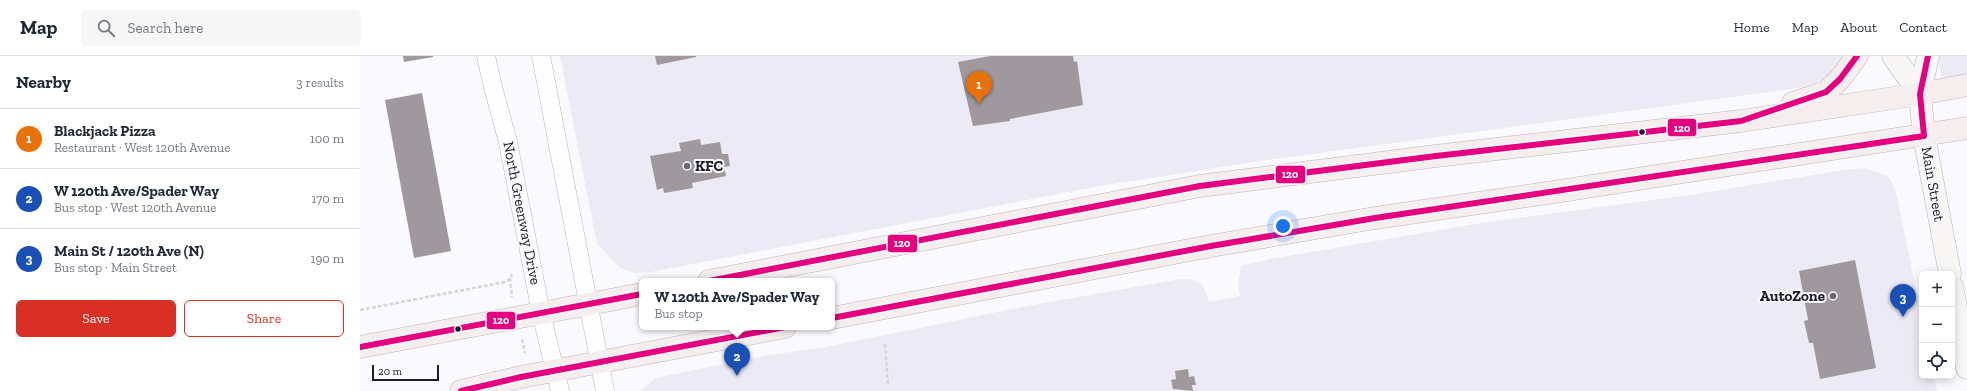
<!DOCTYPE html>
<meta charset="utf-8">
<style>
:root{--surface:#fff;--page:#f6f6f7;--text:#1f2937;--muted:#747a83;--line:#e0e1e3;--accent:#d93025}
body{margin:0;font-family:"Zilla Slab",serif;background:var(--page);color:var(--text)}
.controls{position:absolute;right:12px;bottom:12px;display:grid;overflow:hidden;border-radius:6px;box-shadow:0 2px 10px #0003}
.controls button{width:36px;height:36px;display:grid;place-items:center;padding:0;border:0;border-bottom:1px solid var(--line);background:var(--surface);color:var(--text);font:20px sans-serif}
.scale{position:absolute;left:12px;bottom:10px;width:67px;box-sizing:border-box;padding-left:4px;border:2px solid #1d1b25;border-top:0;font-size:11px;line-height:14px;white-space:nowrap;color:#1d1b25;-webkit-text-stroke:3px #f9f8fe;paint-order:stroke}
.you{position:absolute;left:923px;top:170px;width:14px;height:14px;margin:-10px;border:3px solid #fff;border-radius:50%;background:#1a73e8;box-shadow:0 0 0 6px #1a73e833}
.badge{display:grid;place-items:center;width:26px;height:26px;border-radius:50%;background:var(--accent);color:#fff;font-size:13px;font-weight:700}
.pin{position:absolute;translate:-50% -33px;filter:drop-shadow(0 1px 2px #0008)}
.pin::after{content:'';position:absolute;top:21px;width:14px;height:12px;background:inherit;clip-path:polygon(0 0,100% 0,50% 100%)}
.popup{position:absolute;left:279px;top:222px;width:196px;height:52px;box-sizing:border-box;display:grid;place-content:center;border-radius:6px;background:var(--surface);filter:drop-shadow(0 1px 3px #0005);font-size:13px;white-space:nowrap;color:var(--muted)}
.popup b{font-size:15px;color:var(--text)}
.popup::after{content:'';position:absolute;left:50%;top:100%;margin-left:-8px;border:8px solid transparent;border-top-color:var(--surface)}
.list{margin:0;padding:0;list-style:none}
h2{display:flex;justify-content:space-between;align-items:center;height:52px;margin:0;padding:0 16px;font-size:17px}
h2 small{font-size:13px;font-weight:400;color:var(--muted)}
.list li{display:grid;grid-template-columns:26px 1fr auto;gap:12px;align-items:center;box-sizing:border-box;height:60px;padding:0 16px;border-top:1px solid var(--line)}
.list b{display:block;font-size:15px;white-space:nowrap}
.list p{margin:0;font-size:13px;white-space:nowrap;color:var(--muted)}
.list em{font-size:13px;font-style:normal;color:var(--muted)}
.actions{display:flex;gap:8px;padding:12px 16px}
.actions a{flex:1;padding:9px 0;border:1px solid var(--accent);border-radius:6px;text-align:center;font-size:14px;color:var(--accent)}
.actions .main{background:var(--accent);color:#fff}
.icon{flex:none;width:22px;height:22px;fill:none;stroke:currentColor;stroke-width:2;stroke-linecap:round;stroke-linejoin:round}
.map{position:relative;flex:none;width:1607px;height:335px;overflow:hidden}
header{display:flex;align-items:center;gap:24px;box-sizing:border-box;height:56px;padding:0 20px;background:var(--surface);border-bottom:1px solid var(--line)}
header strong{font-size:19px}
nav{display:flex;gap:22px;margin-inline-start:auto;font-size:14px}
.search{width:280px;height:36px;background:var(--page);display:flex;align-items:center;gap:10px;box-sizing:border-box;padding:0 14px;border-radius:6px;color:var(--muted);font-size:15px}
main{display:flex}
aside{flex:1;background:var(--surface)}
.map>svg:first-child{display:block}
.built{fill:#ecebf5}
.building{fill:#9f999e}
.lines{fill:none;stroke-linecap:round;stroke-linejoin:round}
.street-casing{stroke:#b6b5bc;stroke-width:19}
.secondary-casing{stroke:#b6b5bc;stroke-width:23}
.primary-casing{stroke:#c1b5b7;stroke-width:23}
.path{stroke:#d6d6d8;stroke-width:2.5;stroke-dasharray:4 2;stroke-linecap:butt}
.street{stroke:#fefeff;stroke-width:18}
.secondary{stroke:#f9f6f6;stroke-width:22}
.primary{stroke:#f5eeef;stroke-width:22}
.bus-1-casing{stroke:#f9f8fe;stroke-width:9}
.bus-1{stroke:#e5007d;stroke-width:6}
.bus-dot{fill:#1d1b25;stroke:#f9f8fe;stroke-width:1.5}
.poi-dot{fill:#6a6971;stroke:#f9f8fe;stroke-width:1.5}
.labels{text-anchor:middle;stroke-width:4;stroke-linejoin:round;paint-order:stroke}
.poi-label{font-size:15px;font-weight:bold;fill:#1d1b25;stroke:#f9f8fe;text-anchor:start}
.street-label{font-size:15px;fill:#1d1b25;stroke:#f9f8fe}
.line-badge{stroke:#f9f8fe;stroke-width:1.5}
.badge-label{font-size:11px;text-anchor:middle;font-weight:bold;fill:#fff}
</style>
<header>
<strong>Map</strong>
<div class="search"><svg class="icon" aria-label="search" viewBox="0 0 24 24"><circle cx="10" cy="10" r="6"/><path d="M15 15l6 6"/></svg>Search here</div>
<nav><a>Home</a><a>Map</a><a>About</a><a>Contact</a></nav>
</header>
<main>
<aside>
<h2>Nearby<small>3 results</small></h2>
<ul class="list">
<li><span class="badge" style="background:#e8710a">1</span><div><b>Blackjack Pizza</b><p>Restaurant · West 120th Avenue</p></div><em>100 m</em></li>
<li><span class="badge" style="background:#1a4fb4">2</span><div><b>W 120th Ave/Spader Way</b><p>Bus stop · West 120th Avenue</p></div><em>170 m</em></li>
<li><span class="badge" style="background:#1a4fb4">3</span><div><b>Main St / 120th Ave (N)</b><p>Bus stop · Main Street</p></div><em>190 m</em></li>
</ul>
<div class="actions"><a class="main">Save</a><a>Share</a></div>
</aside>
<div class="map">
<svg width="1607" height="335" viewBox="0 0 1607 335">
<rect width="100%" height="100%" fill="#faf9fd"/>
<g class="built">
<path d="M 200,0 L 1488,0 L 1466,23 L 1438,32 L 900,105 L 740,130 L 291,216 L 274,217 L 259,211 L 237,188 Z"/>
<path d="M 1577,0 L 1607,0 L 1607,29 L 1584,33 Z"/>
<path d="M 1505,112 L 1526,119 L 1531,124 L 1536,136 L 1562,263 L 1562,320 L 1574,320 L 1577,335 L 280,335 L 295,322 L 409,299 L 466,291 L 667,250 L 820,223 L 830,223 L 843,229 L 849,246 L 880,240 L 878,229 L 881,210 L 910,203 L 1121,167 L 1337,138 L 1483,114 Z"/>
</g>
<g class="building">
<path d="M 43,0 L 73,0 L 73,1 L 44,6 Z"/>
<path d="M 295,0 L 336,0 L 336,1 L 297,9 Z"/>
<path d="M 630,0 L 713,0 L 714,6 L 717,5 L 723,49 L 650,63 L 650,65 L 613,70 L 598,6 Z"/>
<path d="M 62,37 L 91,195 L 54,202 L 25,44 Z"/>
<path d="M 340,83 L 341,89 L 360,86 L 362,98 L 368,98 L 370,110 L 364,111 L 366,120 L 332,127 L 333,132 L 304,137 L 303,132 L 297,134 L 290,100 L 321,95 L 319,87 Z"/>
<path d="M 1495,204 L 1516,312 L 1460,323 L 1453,287 L 1449,287 L 1444,265 L 1448,264 L 1439,215 Z"/>
<path d="M 828,313 L 829,321 L 834,320 L 836,329 L 832,329 L 833,335 L 813,333 L 811,324 L 816,323 L 815,315 Z"/>
</g>
<g class="lines">
<defs>
<g id="street">
<path d="M 126,0 L 133,31 L 148,86 L 181,257 L 200,335"/>
<path d="M 181,0 L 245,335"/>
</g>
<g id="secondary">
<path d="M 1533,0 L 1560,38"/>
<path d="M 1568,0 L 1560,38 L 1564,80 L 1590,218"/>
<path d="M 1592,231 L 1607,312"/>
</g>
<g id="primary">
<path d="M 1433,47 L 1466,36 L 1480,23 L 1497,0"/>
<path d="M 349,225 L 840,130 L 1076,100 L 1381,65 L 1560,38 L 1607,29"/>
<path d="M 472,262 L 851,190 L 1015,162 L 1194,136 L 1607,72"/>
<path d="M 0,291 L 282,238"/>
<path d="M 101,335 L 161,321 L 425,271"/>
</g>
</defs>
<use href="#street" class="street-casing"/>
<use href="#secondary" class="secondary-casing"/>
<use href="#primary" class="primary-casing"/>
<g class="path">
<path d="M 151,223 L 150,223 L 152,241"/>
<path d="M 0,254 L 145,226 L 150,223 L 152,218"/>
<path d="M 162,283 L 165,297"/>
<path d="M 525,288 L 528,330"/>
<path d="M 375,302 L 377,320"/>
</g>
<use href="#street" class="street"/>
<use href="#secondary" class="secondary"/>
<use href="#primary" class="primary"/>
<defs>
<g id="bus-1">
<path d="M 349,225 L 840,130 L 1076,100 L 1381,65 L 1466,36 L 1480,23 L 1497,0"/>
<path d="M 472,262 L 851,190 L 1015,162 L 1564,80 L 1560,38 L 1568,0"/>
<path d="M 0,291 L 282,238"/>
<path d="M 101,335 L 161,321 L 425,271"/>
</g>
</defs>
<use href="#bus-1" class="bus-1-casing"/>
<use href="#bus-1" class="bus-1"/>
</g>
<g class="bus-dot">
<circle cx="1282" cy="76" r="3.5"/>
<circle cx="98" cy="273" r="3.5"/>
</g>
<g class="poi-dot">
<circle cx="327" cy="110" r="4"/>
<circle cx="1473" cy="240" r="4"/>
</g>
<g class="labels">
<g class="poi-label">
<text x="335" y="115">KFC</text>
<text x="1465" y="245" text-anchor="end">AutoZone</text>
</g>
<g class="street-label">
<text transform="translate(1573 128) rotate(80)" y="5">Main Street</text>
<text transform="translate(162 157) rotate(79)" y="5">North Greenway Drive</text>
</g>
</g>
<g class="line-badge">
<rect x="1307" y="62" width="30" height="19" rx="4" fill="#e5007d"/>
<rect x="915" y="109" width="31" height="19" rx="4" fill="#e5007d"/>
<rect x="527" y="178" width="31" height="19" rx="4" fill="#e5007d"/>
<rect x="126" y="255" width="30" height="19" rx="4" fill="#e5007d"/>
</g>
<g class="badge-label">
<text x="1322" y="76">120</text>
<text x="930" y="122">120</text>
<text x="542" y="191">120</text>
<text x="141" y="268">120</text>
</g>
</svg>
<div class="controls">
<button>+</button>
<button>−</button>
<button><svg class="icon" aria-label="locate" viewBox="0 0 24 24"><circle cx="12" cy="12" r="6"/><path d="M12 2v4M12 18v4M2 12h4M18 12h4"/></svg></button>
</div>
<div class="scale">20 m</div>
<div class="you"></div>
<div class="pin badge" style="left:619px;top:48px;background:#e8710a">1</div>
<div class="pin badge" style="left:377px;top:320px;background:#1a4fb4">2</div>
<div class="popup"><b>W 120th Ave/Spader Way</b>Bus stop</div>
<div class="pin badge" style="left:1543px;top:261px;background:#1a4fb4">3</div>
</div>
</main>
